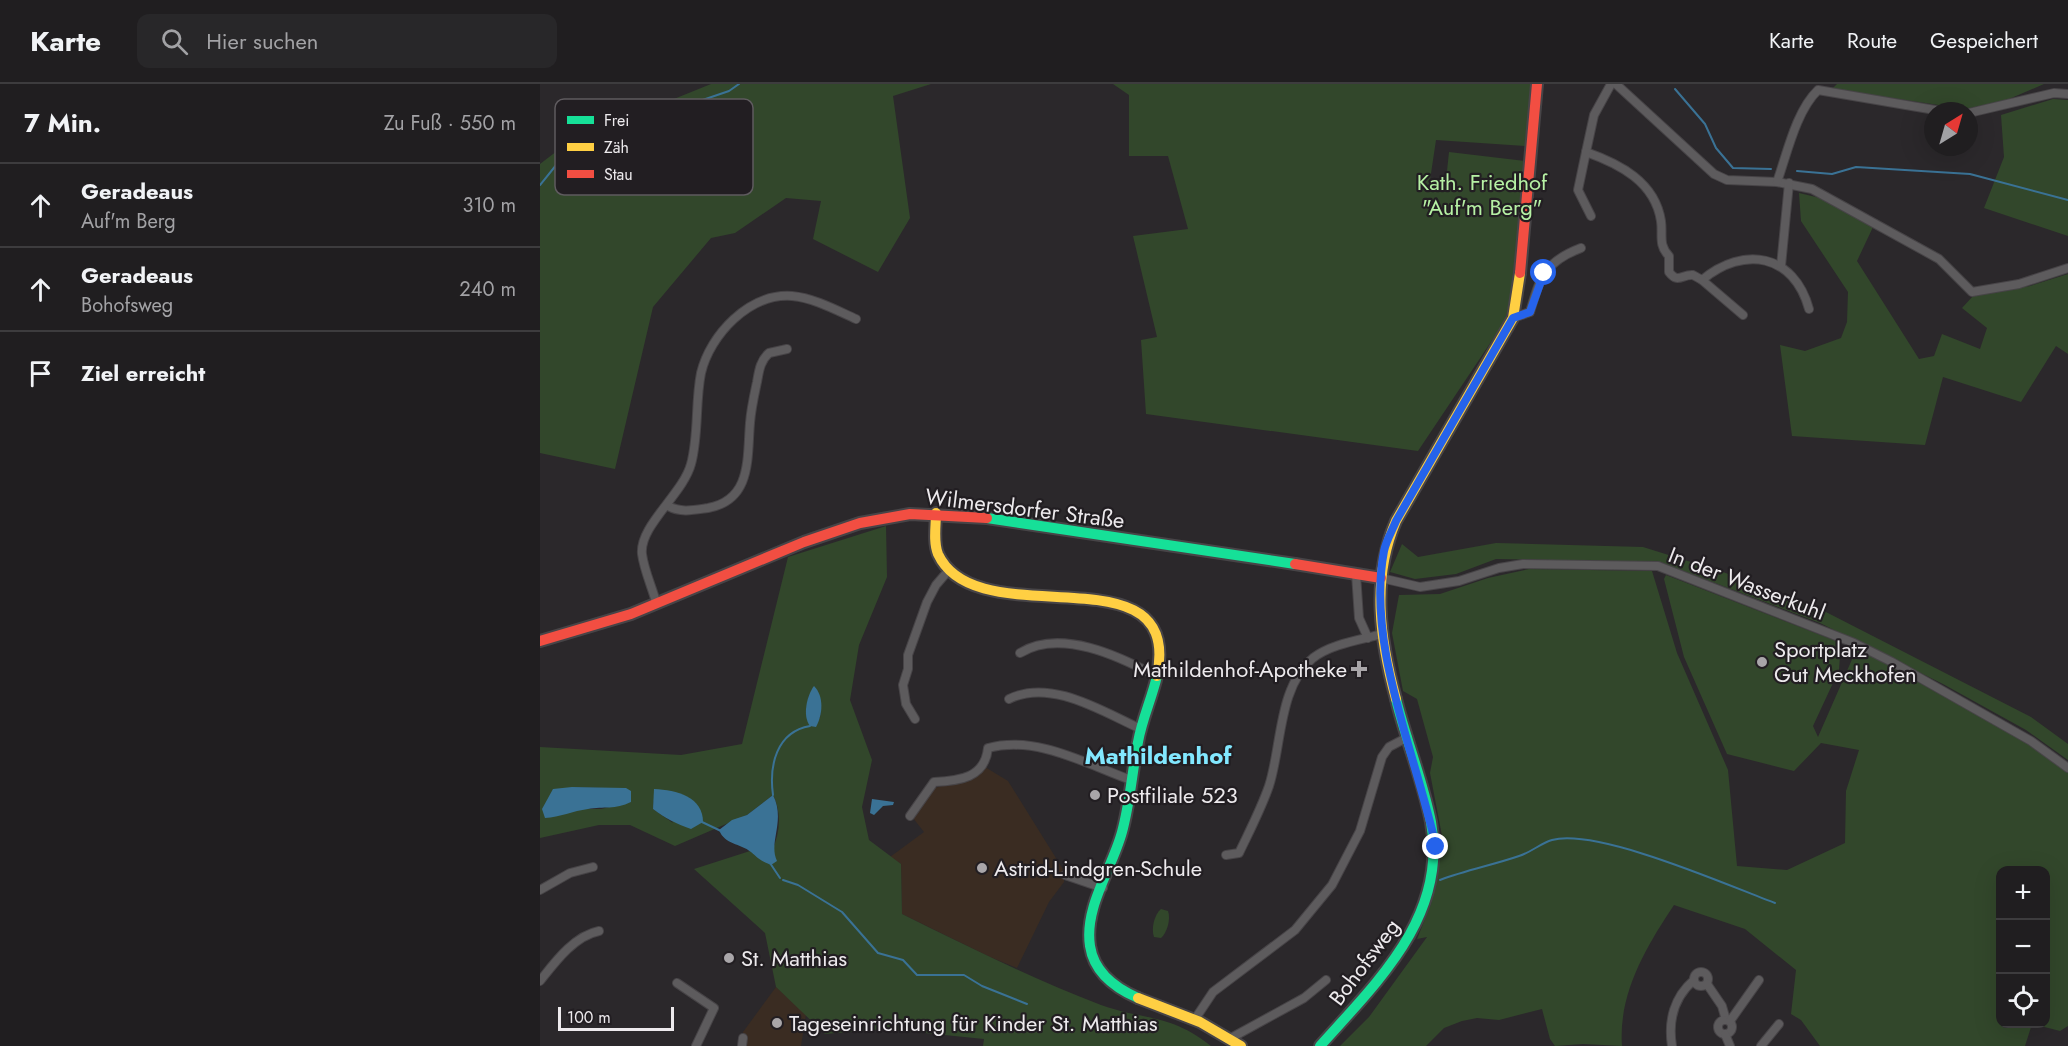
<!DOCTYPE html>
<html lang="de">
<meta charset="utf-8">
<style>
:root{--surface:#201e20;--page:#282729;--text:#f1f3f6;--muted:#a2a2a5;--line:#3d3c3e}
body{margin:0;font-family:Jost,sans-serif;background:var(--page);color:var(--text)}
.controls{position:absolute;right:18px;bottom:18px;display:grid;overflow:hidden;border-radius:12px;box-shadow:0 6px 24px #0002}
.controls button{width:54px;height:54px;display:grid;place-items:center;padding:0;border:0;border-bottom:2px solid var(--line);background:var(--surface);color:var(--text);font:30px sans-serif}
.compass{position:absolute;left:1384px;top:18px;width:54px;height:54px;border-radius:50%;background:var(--surface);box-shadow:0 6px 24px #0002;rotate:37deg}
.scale{position:absolute;left:18px;bottom:15px;width:116px;box-sizing:border-box;padding-left:6px;border:3px solid #edeaed;border-top:0;font-size:16px;line-height:21px;white-space:nowrap;color:#edeaed;-webkit-text-stroke:4px #221e22;paint-order:stroke}
.stop{position:absolute;width:18px;height:18px;margin:-14px;border:4px solid #2563eb;border-radius:50%;background:#fff}
.stop.end{background:#2563eb;border-color:#fff;box-shadow:0 2px 6px #0008}
.list{margin:0;padding:0;list-style:none}
h2{display:flex;justify-content:space-between;align-items:center;height:78px;margin:0;padding:0 24px;font-size:26px}
h2 small{font-size:20px;font-weight:400;color:var(--muted)}
.list li{display:grid;grid-template-columns:39px 1fr auto;gap:18px;align-items:center;box-sizing:border-box;height:84px;padding:0 24px;border-top:2px solid var(--line)}
.list b{display:block;font-size:22px;white-space:nowrap}
.list p{margin:0;font-size:20px;white-space:nowrap;color:var(--muted)}
.list em{font-size:20px;font-style:normal;color:var(--muted)}
.icon{flex:none;width:33px;height:33px;fill:none;stroke:currentColor;stroke-width:2;stroke-linecap:round;stroke-linejoin:round}
.map{position:relative;flex:none;width:1528px;height:962px;overflow:hidden}
header{display:flex;align-items:center;gap:36px;box-sizing:border-box;height:84px;padding:0 30px;background:var(--surface);border-bottom:2px solid var(--line)}
header strong{font-size:28px}
nav{display:flex;gap:33px;margin-inline-start:auto;font-size:21px}
.search{width:420px;height:54px;background:var(--page);display:flex;align-items:center;gap:15px;box-sizing:border-box;padding:0 21px;border-radius:12px;color:var(--muted);font-size:22px}
main{display:flex}
aside{flex:1;background:var(--surface)}
.map>svg:first-child{display:block}
.education{fill:#3a2c22}
.green{fill:#32472b;fill-rule:evenodd}
.water{fill:#3a7295}
.lines{fill:none;stroke-linecap:round;stroke-linejoin:round}
.stream{stroke:#3a7295;stroke-width:2}
.street-casing{stroke:#474447;stroke-width:10}
.fast-casing{stroke:#474447;stroke-width:14}
.slow-casing{stroke:#474447;stroke-width:14}
.jam-casing{stroke:#474447;stroke-width:14}
.street{stroke:#5d5b5d;stroke-width:8}
.fast{stroke:#16e098;stroke-width:10}
.slow{stroke:#ffcf43;stroke-width:10}
.jam{stroke:#f24e42;stroke-width:10}
.route{stroke:#2563eb;stroke-width:8}
.poi-dot{fill:#a9a6a9;stroke:#221e22;stroke-width:2}
.labels{text-anchor:middle;stroke-width:4.5;stroke-linejoin:round;paint-order:stroke}
.park-label{font-size:22px;fill:#b6f1a4;stroke:#221e22}
.street-label{font-size:22px;fill:#edeaed;stroke:#221e22}
.poi-label{font-size:22px;fill:#edeaed;stroke:#221e22;text-anchor:start}
.neighbourhood-label{font-size:24px;font-weight:bold;fill:#82e8ff;stroke:#221e22}
.key{fill:#221e22;stroke:#5f5b5f;stroke-width:1.5}
.key-label{font-size:16px;fill:#edeaed}
</style>
<header>
<strong>Karte</strong>
<div class="search"><svg class="icon" aria-label="search" viewBox="0 0 24 24"><circle cx="10" cy="10" r="6"/><path d="M15 15l6 6"/></svg>Hier suchen</div>
<nav><a>Karte</a><a>Route</a><a>Gespeichert</a></nav>
</header>
<main>
<aside>
<h2>7 Min.<small>Zu Fuß · 550 m</small></h2>
<ul class="list">
<li><svg class="icon" aria-label="ahead" viewBox="0 0 24 24"><path d="M12 20V5M6 11l6-6 6 6"/></svg><div><b>Geradeaus</b><p>Auf'm Berg</p></div><em>310 m</em></li>
<li><svg class="icon" aria-label="ahead" viewBox="0 0 24 24"><path d="M12 20V5M6 11l6-6 6 6"/></svg><div><b>Geradeaus</b><p>Bohofsweg</p></div><em>240 m</em></li>
<li><svg class="icon" aria-label="arrive" viewBox="0 0 24 24"><path d="M6 21V4h12l-3 4 3 4H6"/></svg><div><b>Ziel erreicht</b></div></li>
</ul>
</aside>
<div class="map">
<svg width="1528" height="962" viewBox="0 0 1528 962">
<rect width="100%" height="100%" fill="#2b282b"/>
<g class="education">
<path d="M 445,683 L 468,697 L 524,787 L 524,798 L 509,818 L 477,884 L 450,873 L 362,830 L 361,780 L 350,773 L 384,748 L 373,734 L 394,704 L 433,695 Z"/>
<path d="M 236,903 L 266,930 L 261,962 L 203,962 L 203,948 Z"/>
</g>
<g class="green">
<path d="M 171,0 L 391,0 L 353,12 L 370,134 L 338,188 L 273,155 L 281,117 L 246,114 L 195,149 L 171,154 L 113,223 L 75,385 L 0,369 L 0,80 L 30,57 Z"/>
<path d="M 573,0 L 991,0 L 985,62 L 896,56 L 890,96 L 897,99 L 897,105 L 905,106 L 909,68 L 985,77 L 972,207 L 965,237 L 878,367 L 606,330 L 601,256 L 617,253 L 593,152 L 648,145 L 628,72 L 589,72 L 589,11 Z"/>
<path d="M 1297,0 L 1504,0 L 1462,18 L 1425,25 L 1292,5 Z"/>
<path d="M 1513,15 L 1528,16 L 1528,152 L 1444,124 L 1464,73 L 1461,31 Z"/>
<path d="M 1259,109 L 1284,115 L 1333,143 L 1317,177 L 1379,275 L 1394,272 L 1402,250 L 1440,265 L 1447,244 L 1422,224 L 1433,212 L 1490,202 L 1528,190 L 1528,270 L 1516,262 L 1481,318 L 1403,293 L 1385,361 L 1252,352 L 1240,261 L 1265,267 L 1301,254 L 1307,238 L 1308,208 L 1261,137 Z"/>
<path d="M 346,442 L 347,493 L 319,561 L 310,616 L 332,676 L 322,723 L 329,756 L 361,780 L 362,830 C 427,862 493,895 561,921 C 606,937 629,929 671,962 L 443,962 L 444,955 L 345,945 L 285,950 L 236,903 L 225,849 L 154,785 L 210,767 L 232,767 C 240,749 242,729 233,711 L 207,731 L 135,762 L 90,741 L 59,741 L 0,754 L 0,663 L 141,671 L 202,660 L 248,473 ZM 269,611 L 281,620 L 280,634 L 266,628 ZM 32,703 C 53,705 71,702 91,708 L 91,718 L 61,725 L 48,725 ZM 115,705 L 133,739 L 113,725 Z"/>
<path d="M 956,459 L 1103,463 L 1183,488 L 1284,527 L 1491,633 L 1528,660 L 1528,676 L 1486,646 L 1403,600 L 1280,539 L 1120,478 L 956,475 L 916,490 L 875,495 L 850,488 L 862,460 L 878,473 Z"/>
<path d="M 989,485 L 1112,487 L 1137,569 L 1188,686 L 1197,782 L 1247,786 L 1305,759 L 1306,707 L 1319,666 L 1281,659 L 1254,687 L 1187,670 L 1144,573 L 1124,495 L 1126,491 L 1301,559 L 1299,586 L 1273,642 L 1278,653 L 1317,564 L 1493,662 L 1528,688 L 1528,942 L 1520,947 L 1493,940 L 1506,940 L 1506,786 L 1460,786 L 1460,940 L 1492,940 L 1485,962 L 1280,962 L 1261,936 L 1251,930 L 1256,886 L 1205,845 L 1134,821 C 1106,863 1078,910 1082,962 L 1043,960 L 1015,962 L 1010,955 L 1002,925 L 959,936 L 937,934 L 922,937 L 904,944 L 886,962 L 800,962 L 829,933 L 887,853 L 877,855 L 891,820 L 903,757 L 890,689 L 893,673 L 877,615 L 863,607 L 852,549 L 859,511 L 900,510 L 948,494 Z"/>
<path d="M 621,825 L 628,827 C 631,835 627,849 621,854 L 614,853 C 611,845 614,831 621,825 Z"/>
</g>
<g class="water">
<path d="M 274,602 C 284,612 283,630 276,643 L 270,642 C 262,632 267,611 274,602 Z"/>
<path d="M 32,703 L 86,704 L 91,707 L 91,718 C 75,726 64,722 48,725 C 33,727 20,733 5,734 L 2,725 L 13,705 Z"/>
<path d="M 114,705 C 137,706 163,713 163,738 L 151,745 C 136,740 125,734 113,725 Z"/>
<path d="M 233,711 C 246,737 228,758 237,777 L 231,781 C 221,777 219,775 211,768 C 200,759 185,761 179,746 L 192,736 L 207,731 Z"/>
<path d="M 332,715 L 354,718 L 353,721 L 343,722 L 334,731 L 330,729 Z"/>
</g>
<g class="lines">
<g class="stream">
<path d="M 1135,5 L 1165,40 L 1176,64 L 1193,84 L 1231,85"/>
<path d="M 1257,87 L 1292,90 L 1316,83 L 1430,90 L 1528,116"/>
<path d="M 0,101 L 17,80 L 20,68 L 52,53 L 106,41 L 145,22 L 189,7 L 199,0"/>
<path d="M 233,711 C 229,682 236,648 270,642"/>
<path d="M 162,738 L 181,747"/>
<path d="M 230,779 L 240,794"/>
<path d="M 243,796 L 258,801 L 302,828 L 338,869 L 363,876 L 377,891 L 424,891 L 442,902 L 487,920"/>
<path d="M 900,796 C 926,786 953,781 979,772 C 990,769 1001,759 1012,756 C 1058,744 1187,801 1235,819"/>
</g>
<defs>
<g id="street">
<path d="M 1071,0 L 1054,31 L 1046,68 C 1080,80 1115,98 1121,137 C 1123,151 1118,161 1129,172 L 1129,188 C 1138,200 1142,190 1153,191 L 1162,196 C 1204,161 1254,170 1269,225"/>
<path d="M 1076,0 L 1174,90 L 1187,96 L 1237,98 L 1272,105 L 1399,175 L 1432,208 L 1479,200 L 1528,184"/>
<path d="M 1429,29 L 1514,9 L 1528,10"/>
<path d="M 1046,68 L 1038,106 L 1051,132"/>
<path d="M 1237,98 C 1247,70 1256,27 1278,6 L 1401,27"/>
<path d="M 1241,182 L 1249,99"/>
<path d="M 1162,196 L 1203,231"/>
<path d="M 973,234 L 990,228 C 1000,194 1004,178 1041,164"/>
<path d="M 128,422 C 141,429 154,426 168,424 C 212,416 207,374 210,339 C 211,325 214,312 217,298 C 219,287 220,277 229,269 L 247,265"/>
<path d="M 816,490 L 819,534 L 828,554"/>
<path d="M 841,494 L 880,503 L 919,497 L 959,484 L 983,480 L 1118,482 L 1314,559 L 1352,578 L 1491,657 L 1528,684"/>
<path d="M 116,518 C 112,503 104,486 102,470 C 99,442 143,410 151,380 C 159,351 155,319 161,289 C 170,251 209,209 252,212 C 274,214 296,226 316,235"/>
<path d="M 480,569 C 520,544 579,572 616,592"/>
<path d="M 469,615 C 511,594 563,628 601,645"/>
<path d="M 375,635 L 366,620 L 363,601 L 368,585 L 368,571 L 387,518 L 396,501 L 408,487"/>
<path d="M 370,732 L 394,698 C 419,697 445,694 448,664 C 497,651 546,680 591,696"/>
<path d="M 686,771 L 699,769 C 710,746 721,725 729,702 C 742,662 738,603 773,574 C 791,560 820,556 842,550"/>
<path d="M 525,791 L 563,804"/>
<path d="M 0,806 L 30,789 L 53,783"/>
<circle cx="1161" cy="895" r="7"/>
<path d="M 0,897 C 15,878 34,852 59,847"/>
<path d="M 137,899 L 174,924 L 156,962"/>
<path d="M 1167,900 L 1182,922 L 1186,936"/>
<path d="M 655,935 L 673,908 L 755,846 L 792,801 L 820,747 L 842,673 L 849,663 L 868,653"/>
<circle cx="1185" cy="943" r="7"/>
<path d="M 1190,937 L 1219,896"/>
<path d="M 1185,950 L 1190,962"/>
<path d="M 691,954 L 764,914 L 786,896"/>
<path d="M 202,962 L 203,954"/>
<path d="M 1132,962 C 1128,937 1134,913 1154,896"/>
<path d="M 1221,962 L 1239,940"/>
</g>
<g id="fast">
<path d="M 447,434 L 755,480"/>
<path d="M 598,914 C 575,904 554,888 550,862 C 544,823 572,785 582,748 C 590,719 592,688 598,658 C 602,635 612,614 617,592"/>
<path d="M 780,962 C 837,898 908,832 891,738 C 883,697 866,656 856,615"/>
</g>
<g id="slow">
<path d="M 396,429 C 396,441 393,458 398,470 C 437,555 644,461 617,592"/>
<path d="M 856,615 C 840,556 831,495 856,437 L 973,234 L 980,189"/>
<path d="M 598,914 L 660,938 L 701,962"/>
</g>
<g id="jam">
<path d="M 980,189 L 997,0"/>
<path d="M 755,480 L 841,494"/>
<path d="M 0,557 L 91,530 L 264,458 L 320,439 L 370,430 L 447,434"/>
</g>
</defs>
<use href="#street" class="street-casing"/>
<use href="#fast" class="fast-casing"/>
<use href="#slow" class="slow-casing"/>
<use href="#jam" class="jam-casing"/>
<use href="#street" class="street"/>
<use href="#fast" class="fast"/>
<use href="#slow" class="slow"/>
<use href="#jam" class="jam"/>
</g>
<g class="lines">
<path class="route" d="M 896,763 C 876,670 826,561 844,467 C 846,457 852,447 856,437 L 973,234 L 990,228 L 1004,189"/>
</g>
<g class="poi-dot">
<circle cx="1222" cy="578" r="6"/>
<path d="M816 576h6v6h6v6h-6v6h-6v-6h-6v-6h6z"/>
<circle cx="555" cy="711" r="6"/>
<circle cx="442" cy="784" r="6"/>
<circle cx="189" cy="874" r="6"/>
<circle cx="237" cy="939" r="6"/>
</g>
<g class="labels">
<g class="park-label">
<text x="942" y="106">Kath. Friedhof<tspan x="942" dy="25">"Auf'm Berg"</tspan></text>
</g>
<g class="street-label">
<text transform="translate(485 424) rotate(7)" y="8">Wilmersdorfer Straße</text>
<text transform="translate(1207 499) rotate(21)" y="8">In der Wasserkuhl</text>
<text transform="translate(824 878) rotate(-53)" y="8">Bohofsweg</text>
</g>
<g class="poi-label">
<text x="1234" y="573">Sportplatz<tspan x="1234" dy="25">Gut Meckhofen</tspan></text>
<text x="807" y="593" text-anchor="end">Mathildenhof-Apotheke</text>
<text x="567" y="719">Postfiliale 523</text>
<text x="454" y="792">Astrid-Lindgren-Schule</text>
<text x="201" y="882">St. Matthias</text>
<text x="249" y="947">Tageseinrichtung für Kinder St. Matthias</text>
</g>
<g class="neighbourhood-label">
<text x="618" y="680">Mathildenhof</text>
</g>
</g>
<rect x="15" y="15" width="198" height="96" rx="9" class="key"/>
<rect x="27" y="32" width="27" height="8" fill="#16e098"/>
<rect x="27" y="59" width="27" height="8" fill="#ffcf43"/>
<rect x="27" y="86" width="27" height="8" fill="#f24e42"/>
<g class="key-label">
<text x="64" y="42">Frei</text>
<text x="64" y="69">Zäh</text>
<text x="64" y="96">Stau</text>
</g>
</svg>
<div class="controls">
<button>+</button>
<button>−</button>
<button><svg class="icon" aria-label="locate" viewBox="0 0 24 24"><circle cx="12" cy="12" r="6"/><path d="M12 2v4M12 18v4M2 12h4M18 12h4"/></svg></button>
</div>
<svg class="compass" viewBox="-18 -18 36 36"><path d="M0-13l5 13h-10z" fill="#e53935"/><path d="M0 13l5-13h-10z" fill="#a2a2a5"/></svg>
<div class="scale">100 m</div>
<div class="stop" style="left:1004px;top:189px"></div>
<div class="stop end" style="left:896px;top:763px"></div>
</div>
</main>
